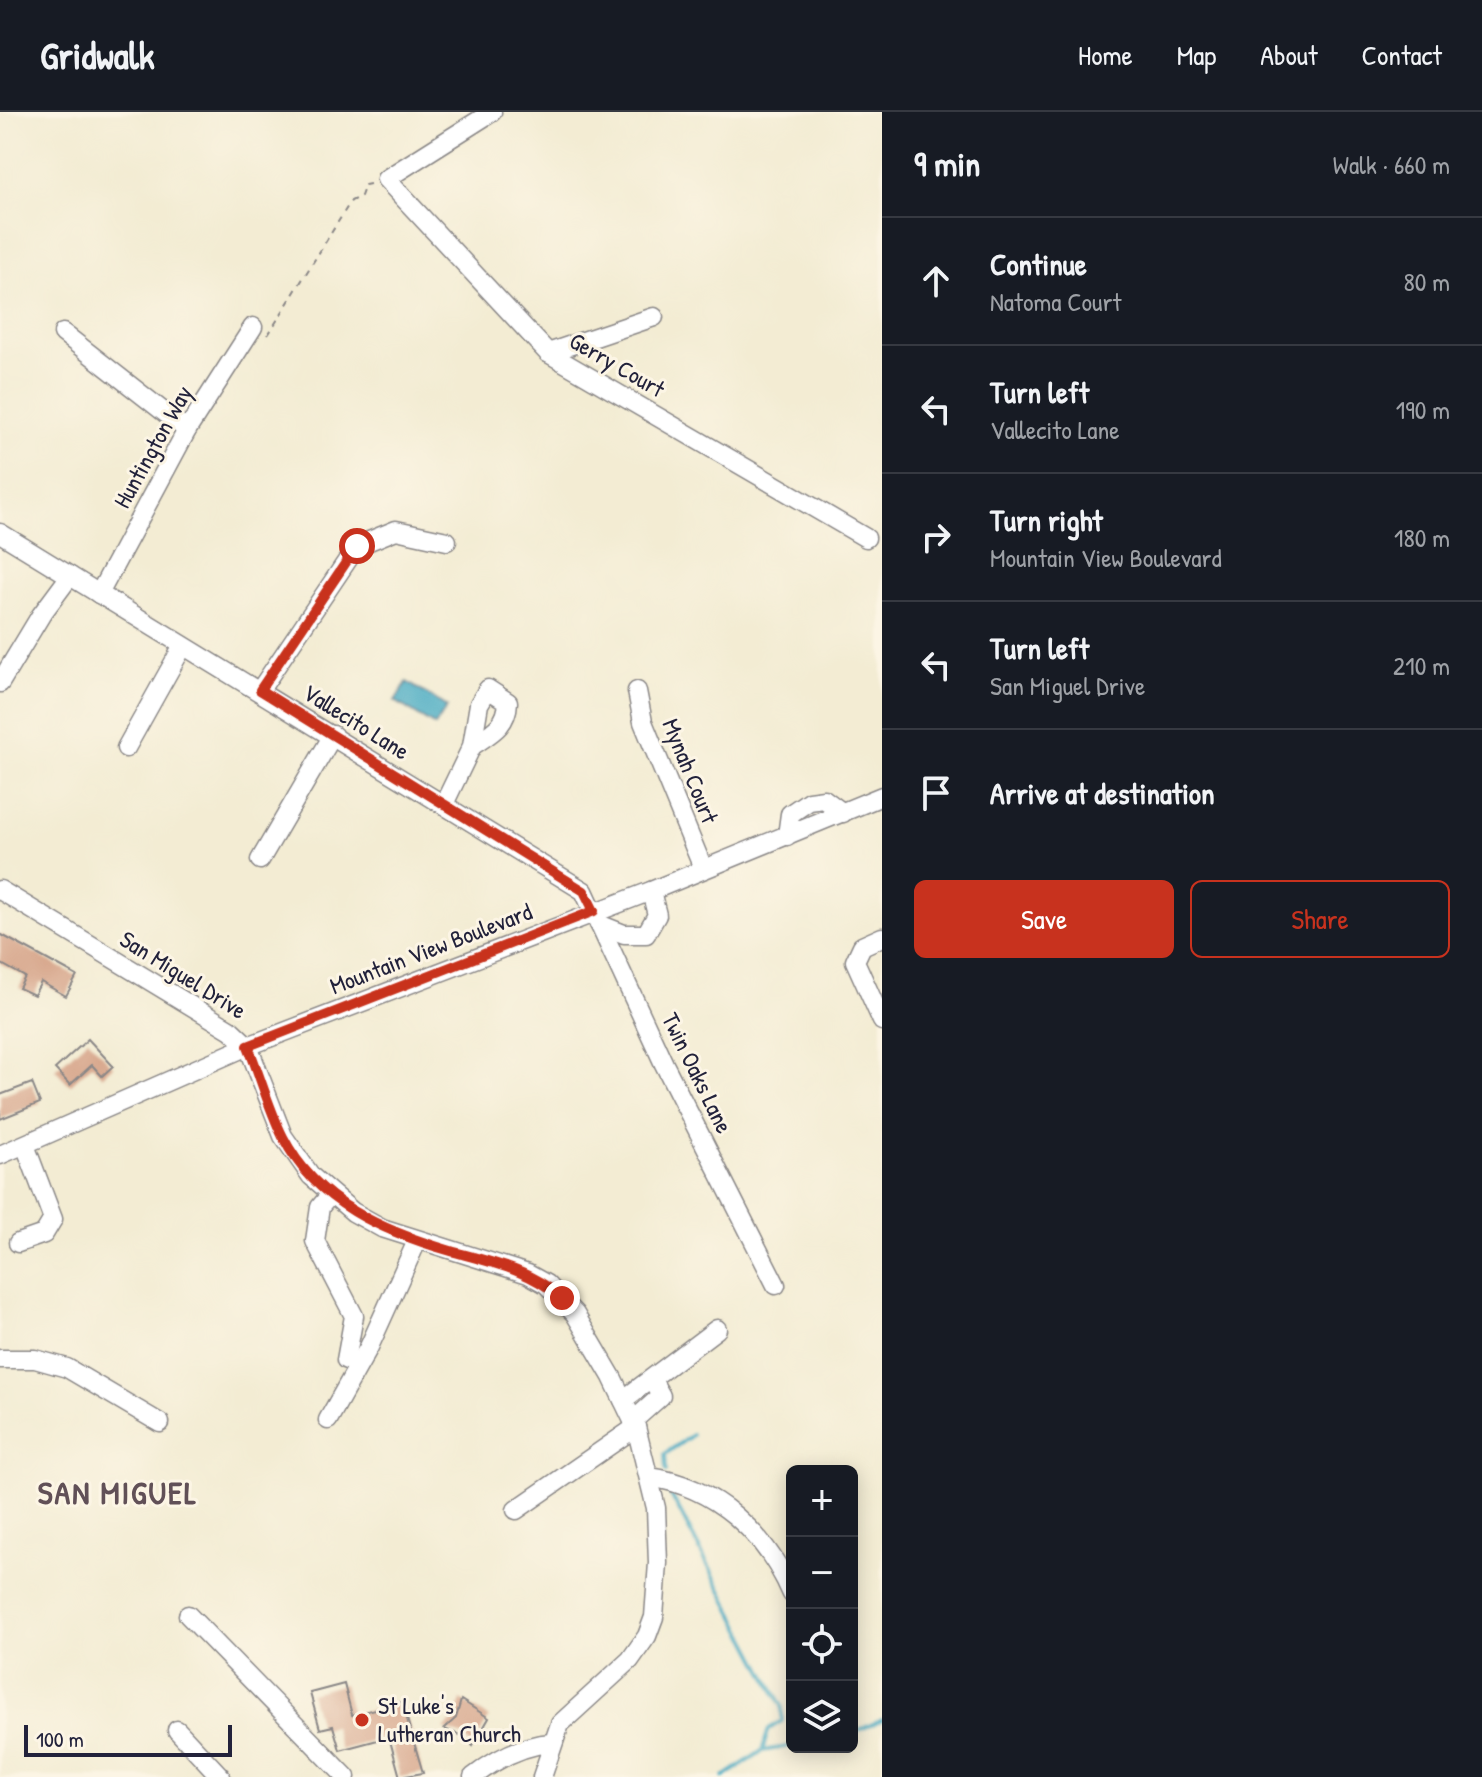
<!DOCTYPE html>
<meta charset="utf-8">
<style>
:root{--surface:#171b24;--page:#242831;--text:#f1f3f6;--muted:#9ea1a6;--line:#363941;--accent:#c8321e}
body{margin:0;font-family:"Patrick Hand",sans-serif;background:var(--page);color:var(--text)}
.controls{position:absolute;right:24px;bottom:24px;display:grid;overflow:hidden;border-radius:12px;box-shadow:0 4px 20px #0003}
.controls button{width:72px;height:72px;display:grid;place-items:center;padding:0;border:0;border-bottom:2px solid var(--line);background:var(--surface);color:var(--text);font:40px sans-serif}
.scale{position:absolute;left:24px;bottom:20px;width:208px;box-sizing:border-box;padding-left:8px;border:4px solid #22223b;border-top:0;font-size:22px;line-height:28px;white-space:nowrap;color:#22223b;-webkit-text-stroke:6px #fcf5e5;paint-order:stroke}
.stop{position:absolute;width:24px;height:24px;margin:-18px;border:6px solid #c8321e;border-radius:50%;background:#fff}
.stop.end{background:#c8321e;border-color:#fff;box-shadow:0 2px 8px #0008}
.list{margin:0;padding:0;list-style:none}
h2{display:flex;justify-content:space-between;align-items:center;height:104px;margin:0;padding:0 32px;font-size:34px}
h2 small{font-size:26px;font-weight:400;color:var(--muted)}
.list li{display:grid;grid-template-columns:52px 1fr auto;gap:24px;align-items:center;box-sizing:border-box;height:128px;padding:0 32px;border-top:2px solid var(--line)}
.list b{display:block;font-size:30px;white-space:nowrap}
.list p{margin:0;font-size:26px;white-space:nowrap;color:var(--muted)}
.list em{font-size:26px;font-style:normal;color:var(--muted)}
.actions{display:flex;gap:16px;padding:24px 32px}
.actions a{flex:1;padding:18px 0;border:2px solid var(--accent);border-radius:12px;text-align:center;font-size:28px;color:var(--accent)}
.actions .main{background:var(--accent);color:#fff}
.icon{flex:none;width:44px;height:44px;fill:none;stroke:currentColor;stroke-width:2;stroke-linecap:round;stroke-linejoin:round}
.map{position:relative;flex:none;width:882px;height:1665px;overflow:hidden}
header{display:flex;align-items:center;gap:48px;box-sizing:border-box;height:112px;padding:0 40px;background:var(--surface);border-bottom:2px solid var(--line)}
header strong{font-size:38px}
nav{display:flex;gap:44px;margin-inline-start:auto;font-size:28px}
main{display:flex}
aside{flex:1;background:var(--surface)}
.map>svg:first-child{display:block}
.water{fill:#42a9c2;stroke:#32667e;stroke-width:2}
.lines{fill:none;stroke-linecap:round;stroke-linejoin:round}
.stream{stroke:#42a9c2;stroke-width:4}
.building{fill:#d7a68b}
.minor-casing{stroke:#8a8787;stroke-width:21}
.path{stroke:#8a8787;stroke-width:2;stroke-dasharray:6 6;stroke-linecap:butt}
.minor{stroke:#fff;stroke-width:18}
.route{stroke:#c8321e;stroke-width:10}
.poi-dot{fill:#c8321e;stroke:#fcf5e5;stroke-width:3}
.labels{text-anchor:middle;stroke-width:6;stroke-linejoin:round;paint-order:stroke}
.street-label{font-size:24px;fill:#22223b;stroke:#fcf5e5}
.poi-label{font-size:24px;fill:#22223b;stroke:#fcf5e5;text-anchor:start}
.district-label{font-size:32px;font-weight:bold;letter-spacing:2px;fill:#615057;stroke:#fcf5e5}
</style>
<header>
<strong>Gridwalk</strong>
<nav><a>Home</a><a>Map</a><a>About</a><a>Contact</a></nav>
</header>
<main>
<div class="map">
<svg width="882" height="1665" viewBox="0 0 882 1665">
<rect width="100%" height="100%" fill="#fcf5e5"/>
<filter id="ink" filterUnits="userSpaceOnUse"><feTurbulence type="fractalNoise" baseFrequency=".0125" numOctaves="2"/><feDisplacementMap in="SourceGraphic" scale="16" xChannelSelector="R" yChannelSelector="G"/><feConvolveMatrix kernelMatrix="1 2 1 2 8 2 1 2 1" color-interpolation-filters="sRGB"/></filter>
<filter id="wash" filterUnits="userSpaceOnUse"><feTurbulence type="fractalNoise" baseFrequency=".006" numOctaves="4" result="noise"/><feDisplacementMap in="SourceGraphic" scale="32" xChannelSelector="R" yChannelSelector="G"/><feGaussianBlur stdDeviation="1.8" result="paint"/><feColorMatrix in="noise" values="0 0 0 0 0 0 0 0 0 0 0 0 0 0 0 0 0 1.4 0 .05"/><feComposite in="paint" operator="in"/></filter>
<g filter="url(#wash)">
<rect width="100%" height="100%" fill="#f3ecd3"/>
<path class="water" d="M 407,570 L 447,595 L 435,614 L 395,589 Z"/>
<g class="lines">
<g class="stream">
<path d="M 666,1359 L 665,1342 L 692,1323"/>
<path d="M 670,1381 L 782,1594 L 782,1609 L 769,1617 L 762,1639"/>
<path d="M 852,1621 L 882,1608"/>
<path d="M 724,1665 L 762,1639 L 792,1634"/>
</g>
</g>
<g id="blocks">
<g class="building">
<path d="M 0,822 L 77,864 L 66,884 L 41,870 L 34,883 L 19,876 L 25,865 L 0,851 Z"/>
<path d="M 88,927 L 113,954 L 102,964 L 92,953 L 70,973 L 55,957 Z"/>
<path d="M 32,971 L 40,991 L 0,1007 L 0,983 Z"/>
<path d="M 344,1572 L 352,1603 L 402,1590 L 423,1661 L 400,1665 L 389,1625 L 340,1638 L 333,1614 L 320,1617 L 310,1581 Z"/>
<path d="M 461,1588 L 489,1606 L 473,1634 L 463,1624 L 444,1617 L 456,1606 Z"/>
</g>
</g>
</g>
<g filter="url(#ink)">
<use href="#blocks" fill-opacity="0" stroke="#8a8787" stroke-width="2"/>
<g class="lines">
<defs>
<g id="minor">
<path d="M 492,0 L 386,67 L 548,241 L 866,426"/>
<path d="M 63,221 L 187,318"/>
<path d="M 548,241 L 654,205"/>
<path d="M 0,421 L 584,779 L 664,952 L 776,1173"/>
<path d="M 99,482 L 187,318 L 253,215"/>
<path d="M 0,571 L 41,503 L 70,464"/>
<path d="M 260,578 L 357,434 L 396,418 L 447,429"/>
<path d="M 637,579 L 643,610 L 703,756"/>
<path d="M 126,636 L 183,534"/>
<path d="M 444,692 L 472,634 L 479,592 L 488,577 L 508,590 C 507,614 491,621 472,634"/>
<path d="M 787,724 L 790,702 L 809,689 L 824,687 L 843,701"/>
<path d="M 260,748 L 333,623"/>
<path d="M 0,778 L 231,918 L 248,934 L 283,1024 L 311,1064 L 353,1100 L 382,1116 L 528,1162 L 546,1172 L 575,1202 L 612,1265 L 636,1315 L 656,1396 L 658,1451 L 654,1505 L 647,1524 L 630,1548 L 560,1612 L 542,1665"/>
<path d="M 599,812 L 624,822 L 646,822 L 657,803 L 651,779"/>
<path d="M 882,825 L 862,834 L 855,849 L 882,909"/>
<path d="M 0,1043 L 248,934 L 651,779 L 882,684"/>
<path d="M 331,1082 L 320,1095 L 315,1129 L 354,1204 L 346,1248"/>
<path d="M 18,1131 L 44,1122 L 53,1107 L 25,1033"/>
<path d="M 0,1247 L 35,1247 L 67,1256 L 160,1311"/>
<path d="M 623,1288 L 717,1217"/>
<path d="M 328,1308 L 369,1235 L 417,1129"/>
<path d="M 633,1309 L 661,1284 L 652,1268"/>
<path d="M 649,1365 C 715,1374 766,1421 792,1482"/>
<path d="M 516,1398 L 636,1315"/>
<path d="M 188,1503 L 346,1665"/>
<path d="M 177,1618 L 221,1665"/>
<path d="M 473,1665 C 496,1647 521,1633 551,1631"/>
</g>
</defs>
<use href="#minor" class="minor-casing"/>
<path class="path" d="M 268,223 L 351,89 L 361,84 L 365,73 L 370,72"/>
<use href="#minor" class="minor"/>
</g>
</g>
<g class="lines" filter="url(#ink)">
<path class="route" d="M 357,434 L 260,578 L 584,779 L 594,799 L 248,934 C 260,964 269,997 283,1025 C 316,1091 385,1120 451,1139 C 491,1150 530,1158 562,1186"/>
</g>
<circle class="poi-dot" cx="362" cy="1608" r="8"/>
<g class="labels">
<g class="street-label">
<text transform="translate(617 253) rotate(30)" y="8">Gerry Court</text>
<text transform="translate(153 335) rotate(-61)" y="8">Huntington Way</text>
<text transform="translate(356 610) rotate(32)" y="8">Vallecito Lane</text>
<text transform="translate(690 659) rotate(68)" y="8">Mynah Court</text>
<text transform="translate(431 837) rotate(-21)" y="8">Mountain View Boulevard</text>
<text transform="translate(183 863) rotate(32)" y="8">San Miguel Drive</text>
<text transform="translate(697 961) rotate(64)" y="8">Twin Oaks Lane</text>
</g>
<g class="poi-label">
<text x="378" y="1602">St Luke's<tspan x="378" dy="28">Lutheran Church</tspan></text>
</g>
<g class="district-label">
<text x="118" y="1392">SAN MIGUEL</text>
</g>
</g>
</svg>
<div class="controls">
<button>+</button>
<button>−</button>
<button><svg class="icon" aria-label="locate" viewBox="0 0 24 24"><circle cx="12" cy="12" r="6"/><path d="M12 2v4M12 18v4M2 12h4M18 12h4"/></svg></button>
<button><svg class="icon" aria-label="layers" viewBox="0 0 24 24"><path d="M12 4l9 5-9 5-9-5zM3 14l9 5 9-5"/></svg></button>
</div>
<div class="scale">100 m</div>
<div class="stop" style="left:357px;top:434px"></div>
<div class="stop end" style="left:562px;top:1186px"></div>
</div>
<aside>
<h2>9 min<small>Walk · 660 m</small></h2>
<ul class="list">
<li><svg class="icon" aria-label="ahead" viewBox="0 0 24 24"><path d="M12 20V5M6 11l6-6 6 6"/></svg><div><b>Continue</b><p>Natoma Court</p></div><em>80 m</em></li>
<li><svg class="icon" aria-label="left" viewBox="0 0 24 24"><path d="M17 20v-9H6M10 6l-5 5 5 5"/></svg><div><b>Turn left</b><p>Vallecito Lane</p></div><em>190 m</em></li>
<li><svg class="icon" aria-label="right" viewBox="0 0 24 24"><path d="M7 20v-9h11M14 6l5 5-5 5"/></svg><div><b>Turn right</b><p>Mountain View Boulevard</p></div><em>180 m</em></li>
<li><svg class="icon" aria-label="left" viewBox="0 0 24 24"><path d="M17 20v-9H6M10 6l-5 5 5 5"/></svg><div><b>Turn left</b><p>San Miguel Drive</p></div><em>210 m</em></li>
<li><svg class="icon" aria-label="arrive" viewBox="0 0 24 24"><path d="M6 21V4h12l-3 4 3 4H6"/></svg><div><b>Arrive at destination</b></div></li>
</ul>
<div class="actions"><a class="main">Save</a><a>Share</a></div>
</aside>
</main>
